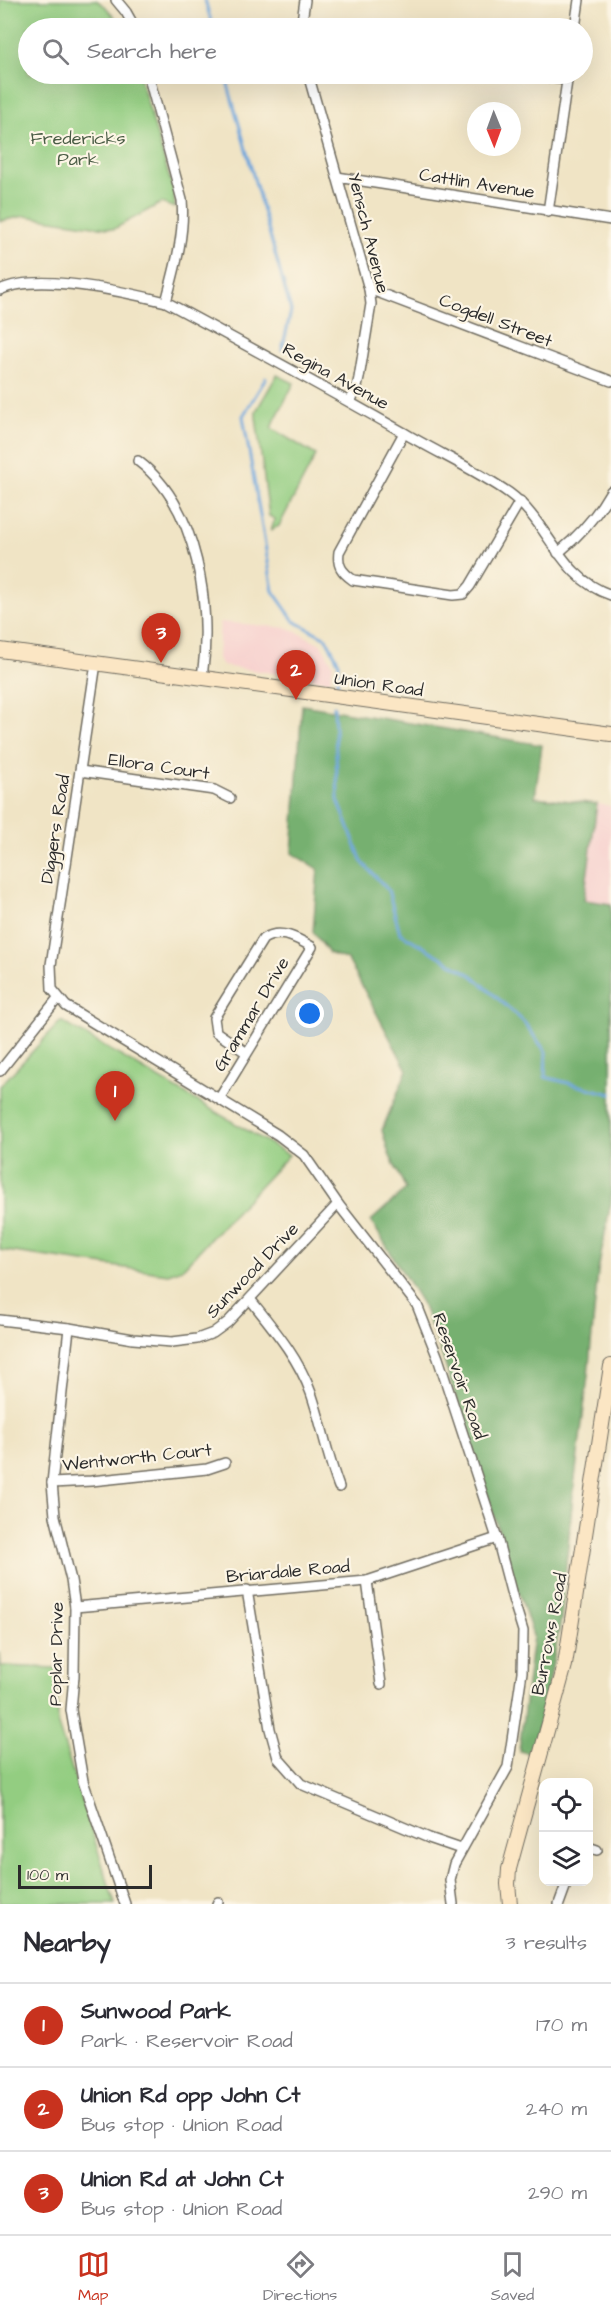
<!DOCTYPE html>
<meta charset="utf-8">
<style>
:root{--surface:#fff;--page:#f2f2f3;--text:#2b2b33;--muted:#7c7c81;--line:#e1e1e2;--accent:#c8321e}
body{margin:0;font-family:"Architects Daughter",sans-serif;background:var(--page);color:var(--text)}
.controls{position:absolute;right:18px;bottom:18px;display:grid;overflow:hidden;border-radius:12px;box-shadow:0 6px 24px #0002}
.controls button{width:54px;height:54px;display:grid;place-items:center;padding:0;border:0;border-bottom:2px solid var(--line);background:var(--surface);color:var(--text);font:30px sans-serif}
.compass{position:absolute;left:467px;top:102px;width:54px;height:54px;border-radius:50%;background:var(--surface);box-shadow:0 6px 24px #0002;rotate:179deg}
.scale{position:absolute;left:18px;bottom:15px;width:134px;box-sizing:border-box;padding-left:6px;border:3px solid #2b2b2b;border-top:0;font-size:16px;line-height:21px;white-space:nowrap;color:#2b2b2b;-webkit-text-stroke:4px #fcf5e5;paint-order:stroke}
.you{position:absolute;left:310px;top:1014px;width:21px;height:21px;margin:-15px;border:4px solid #fff;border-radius:50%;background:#1a73e8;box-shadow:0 0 0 9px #1a73e833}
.badge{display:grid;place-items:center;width:39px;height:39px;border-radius:50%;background:var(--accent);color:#fff;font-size:20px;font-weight:700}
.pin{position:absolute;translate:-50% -50px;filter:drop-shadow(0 2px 3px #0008)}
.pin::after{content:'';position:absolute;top:32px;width:21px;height:18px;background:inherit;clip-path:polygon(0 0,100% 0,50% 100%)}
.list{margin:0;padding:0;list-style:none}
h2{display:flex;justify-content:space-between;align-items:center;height:78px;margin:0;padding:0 24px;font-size:26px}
h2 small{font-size:20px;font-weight:400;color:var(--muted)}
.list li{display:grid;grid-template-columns:39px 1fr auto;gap:18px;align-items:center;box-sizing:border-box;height:84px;padding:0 24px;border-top:2px solid var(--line)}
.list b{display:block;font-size:22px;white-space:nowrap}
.list p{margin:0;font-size:20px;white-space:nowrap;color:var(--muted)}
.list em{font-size:20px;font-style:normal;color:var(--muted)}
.icon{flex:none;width:33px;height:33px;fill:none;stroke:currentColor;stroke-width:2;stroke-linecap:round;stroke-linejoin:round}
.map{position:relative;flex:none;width:611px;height:1904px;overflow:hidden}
.search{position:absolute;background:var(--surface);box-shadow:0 6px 24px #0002;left:18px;right:18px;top:18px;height:66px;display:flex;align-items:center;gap:15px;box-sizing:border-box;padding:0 21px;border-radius:33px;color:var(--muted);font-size:22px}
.sheet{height:330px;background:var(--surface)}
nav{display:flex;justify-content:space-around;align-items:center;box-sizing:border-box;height:84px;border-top:2px solid var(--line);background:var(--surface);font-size:16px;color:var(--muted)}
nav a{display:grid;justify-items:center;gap:3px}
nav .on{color:var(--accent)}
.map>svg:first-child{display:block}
.built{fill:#f7d0ce}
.green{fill:#93cd81;stroke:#5f7c56;stroke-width:1.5}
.forest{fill:#76b06f;stroke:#506e4d;stroke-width:1.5}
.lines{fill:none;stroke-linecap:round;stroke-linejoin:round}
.stream{stroke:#6ca5db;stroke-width:3}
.street-casing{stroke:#706c61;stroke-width:12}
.secondary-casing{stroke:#706c61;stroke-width:16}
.street{stroke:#fff;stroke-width:9}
.secondary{stroke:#fbe6c4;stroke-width:14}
.labels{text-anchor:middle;stroke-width:4.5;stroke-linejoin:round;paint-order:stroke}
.park-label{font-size:18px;fill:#4a5c45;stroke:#fcf5e5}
.street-label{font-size:18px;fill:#2b2b2b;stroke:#fcf5e5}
</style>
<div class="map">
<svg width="611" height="1904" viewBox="0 0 611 1904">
<rect width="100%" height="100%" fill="#fcf5e5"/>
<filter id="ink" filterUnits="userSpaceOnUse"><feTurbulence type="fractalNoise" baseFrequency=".0167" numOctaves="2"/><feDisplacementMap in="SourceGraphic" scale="12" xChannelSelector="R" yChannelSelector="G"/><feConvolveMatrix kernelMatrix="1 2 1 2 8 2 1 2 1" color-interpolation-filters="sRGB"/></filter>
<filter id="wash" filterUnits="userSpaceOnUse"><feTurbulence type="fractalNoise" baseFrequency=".008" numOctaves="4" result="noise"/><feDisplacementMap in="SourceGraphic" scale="24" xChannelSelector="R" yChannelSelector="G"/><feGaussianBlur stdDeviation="1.35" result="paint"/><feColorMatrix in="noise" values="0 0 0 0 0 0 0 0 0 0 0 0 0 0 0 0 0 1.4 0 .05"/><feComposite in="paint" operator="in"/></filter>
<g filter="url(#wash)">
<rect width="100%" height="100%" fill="#f0e4c5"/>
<g class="built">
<path d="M 220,622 L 289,628 L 321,644 L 333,664 L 330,681 L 222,666 L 218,658 Z"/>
<path d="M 597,804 L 611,806 L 611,904 L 584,900 Z"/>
</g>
<g class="green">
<path d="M 0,0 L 96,0 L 105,6 L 124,28 L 28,28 L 28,74 L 139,74 L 174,193 L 175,208 L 161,203 L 114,229 L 25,216 L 0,221 Z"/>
<path d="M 277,375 L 294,383 L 271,428 L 316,455 L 279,526 L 271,530 L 275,519 L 269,516 L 256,417 L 256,411 Z"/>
<path d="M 61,1021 L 289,1155 L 182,1269 L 168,1274 L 0,1250 L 0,1086 Z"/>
<path d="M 0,1652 L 1,1666 L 57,1668 L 58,1725 L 115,1904 L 0,1904 Z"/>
</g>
<path class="forest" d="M 302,705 L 542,745 L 535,797 L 597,804 L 584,900 L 611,904 L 611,1201 L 598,1271 L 588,1376 L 573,1494 L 561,1619 L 548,1689 L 532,1754 L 519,1751 L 533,1636 L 439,1346 L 422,1304 L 371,1221 L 406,1189 L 389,1154 L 382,1130 L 407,1070 L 348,960 L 329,953 L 313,932 L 318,869 L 292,853 Z"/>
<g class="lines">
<g class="stream">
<path d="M 205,0 L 213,28"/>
<path d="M 225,74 L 291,311 L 282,350"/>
<path d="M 266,378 L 243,416 L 273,591 L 294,621 L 326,638 L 339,663 L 337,685"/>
<path d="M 334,706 L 338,800 L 362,862 L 388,890 L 400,933 L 473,976 L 523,1021 L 546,1052 L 545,1077 L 611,1094"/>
</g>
</g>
</g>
<g filter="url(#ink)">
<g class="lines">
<defs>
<g id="street">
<path d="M 116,0 L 126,12 L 135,28"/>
<path d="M 301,28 L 305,0"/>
<path d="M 575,28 L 579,0"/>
<path d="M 148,74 L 182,200 C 185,234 175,268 166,302"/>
<path d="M 308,74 L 369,289 L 371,304 L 359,378 L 357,387 L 350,402"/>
<path d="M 527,74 L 567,80"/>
<path d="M 337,177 L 611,220"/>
<path d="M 548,212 L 568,74"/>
<path d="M 369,289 L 611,381"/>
<path d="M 0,290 C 37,272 126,292 166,302 C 246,345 327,389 406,434 C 440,454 478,471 509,493 C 550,523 558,577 611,595"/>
<path d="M 404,433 L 339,552 C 337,566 342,572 353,580 L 453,595 L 463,594 L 470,586 L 520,501"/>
<path d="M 138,461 C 199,507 212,608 202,678"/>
<path d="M 558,553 C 580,535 597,516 611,491"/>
<path d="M 96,663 L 51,965 L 52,989 L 66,1006 L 278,1135 L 304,1155 L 338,1204 L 417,1305 L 438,1358 L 497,1538 L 513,1599 L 523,1631 L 522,1672 L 508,1767 L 454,1864 L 450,1880 L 453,1904"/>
<path d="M 80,771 L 214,790 L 230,798"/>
<path d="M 0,1071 L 58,998"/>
<path d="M 219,1099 L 312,947 C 297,938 280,928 263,939 L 214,1018 L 216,1032 L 247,1053"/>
<path d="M 250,1299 C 273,1328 298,1357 311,1393 C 322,1424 327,1456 339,1487"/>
<path d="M 0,1320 L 69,1328 L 133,1339 L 172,1342 L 197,1339 L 213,1333 L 228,1322 L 338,1204"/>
<path d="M 69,1328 L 52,1483 L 55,1516 L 71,1580 L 75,1607 L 74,1676 L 71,1710 L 83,1781 L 125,1904"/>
<path d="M 52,1483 L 91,1481 L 207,1469 L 225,1463"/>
<path d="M 367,1581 L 381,1684"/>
<path d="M 247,1590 L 270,1729 L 278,1758 L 301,1784 L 429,1838 L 461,1849"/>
<path d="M 75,1607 L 367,1581 L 497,1538"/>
<path d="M 588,1847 L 597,1850"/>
<path d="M 217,1904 L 218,1902"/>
<path d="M 559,1904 L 567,1882"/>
</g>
<g id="secondary">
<path d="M 0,650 L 611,734"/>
<path d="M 510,1904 L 508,1884 L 509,1869 L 565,1665 L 611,1366"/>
</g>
</defs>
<use href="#street" class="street-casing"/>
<use href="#secondary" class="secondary-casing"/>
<use href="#street" class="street"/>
<use href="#secondary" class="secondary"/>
</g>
</g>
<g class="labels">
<g class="park-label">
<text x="78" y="144">Fredericks<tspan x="78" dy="21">Park</tspan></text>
</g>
<g class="street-label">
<text transform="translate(477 183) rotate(9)" y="6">Cattlin Avenue</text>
<text transform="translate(369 233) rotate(76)" y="6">Yensch Avenue</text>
<text transform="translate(496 320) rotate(21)" y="6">Cogdell Street</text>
<text transform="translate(336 376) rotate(29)" y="6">Regina Avenue</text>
<text transform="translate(379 684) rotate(8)" y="6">Union Road</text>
<text transform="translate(159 766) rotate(8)" y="6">Ellora Court</text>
<text transform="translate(55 829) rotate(-81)" y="6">Diggers Road</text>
<text transform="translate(251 1014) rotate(-59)" y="6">Grammar Drive</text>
<text transform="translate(252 1270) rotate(-46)" y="6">Sunwood Drive</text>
<text transform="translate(460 1376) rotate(71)" y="6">Reservoir Road</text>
<text transform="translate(137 1457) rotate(-6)" y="6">Wentworth Court</text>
<text transform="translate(288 1571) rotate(-5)" y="6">Briardale Road</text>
<text transform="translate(549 1634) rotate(-79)" y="6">Burrows Road</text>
<text transform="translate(56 1654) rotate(-89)" y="6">Poplar Drive</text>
</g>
</g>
</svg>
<div class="controls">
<button><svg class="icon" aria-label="locate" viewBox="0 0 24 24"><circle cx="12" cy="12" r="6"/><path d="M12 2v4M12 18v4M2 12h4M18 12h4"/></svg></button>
<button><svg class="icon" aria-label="layers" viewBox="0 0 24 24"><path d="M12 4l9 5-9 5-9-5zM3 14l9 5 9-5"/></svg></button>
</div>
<svg class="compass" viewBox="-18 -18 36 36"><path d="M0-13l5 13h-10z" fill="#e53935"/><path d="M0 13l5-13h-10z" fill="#7c7c81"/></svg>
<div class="scale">100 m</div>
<div class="you"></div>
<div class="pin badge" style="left:115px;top:1121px">1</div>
<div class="pin badge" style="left:296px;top:700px">2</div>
<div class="pin badge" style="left:161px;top:663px">3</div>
<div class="search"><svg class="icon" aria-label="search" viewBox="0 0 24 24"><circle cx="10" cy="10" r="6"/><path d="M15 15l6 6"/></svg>Search here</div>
</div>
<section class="sheet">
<h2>Nearby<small>3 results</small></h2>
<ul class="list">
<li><span class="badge">1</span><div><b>Sunwood Park</b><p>Park · Reservoir Road</p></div><em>170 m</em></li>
<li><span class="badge">2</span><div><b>Union Rd opp John Ct</b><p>Bus stop · Union Road</p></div><em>240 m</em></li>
<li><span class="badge">3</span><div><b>Union Rd at John Ct</b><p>Bus stop · Union Road</p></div><em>290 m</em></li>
</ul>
</section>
<nav>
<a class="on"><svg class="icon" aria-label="map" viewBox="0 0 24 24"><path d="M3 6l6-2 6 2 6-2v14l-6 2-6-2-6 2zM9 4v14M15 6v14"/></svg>Map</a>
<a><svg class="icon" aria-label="directions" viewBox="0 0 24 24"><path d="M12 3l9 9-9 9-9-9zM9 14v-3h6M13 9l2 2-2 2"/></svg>Directions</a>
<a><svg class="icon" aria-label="saved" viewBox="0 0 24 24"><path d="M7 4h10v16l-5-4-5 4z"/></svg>Saved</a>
</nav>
